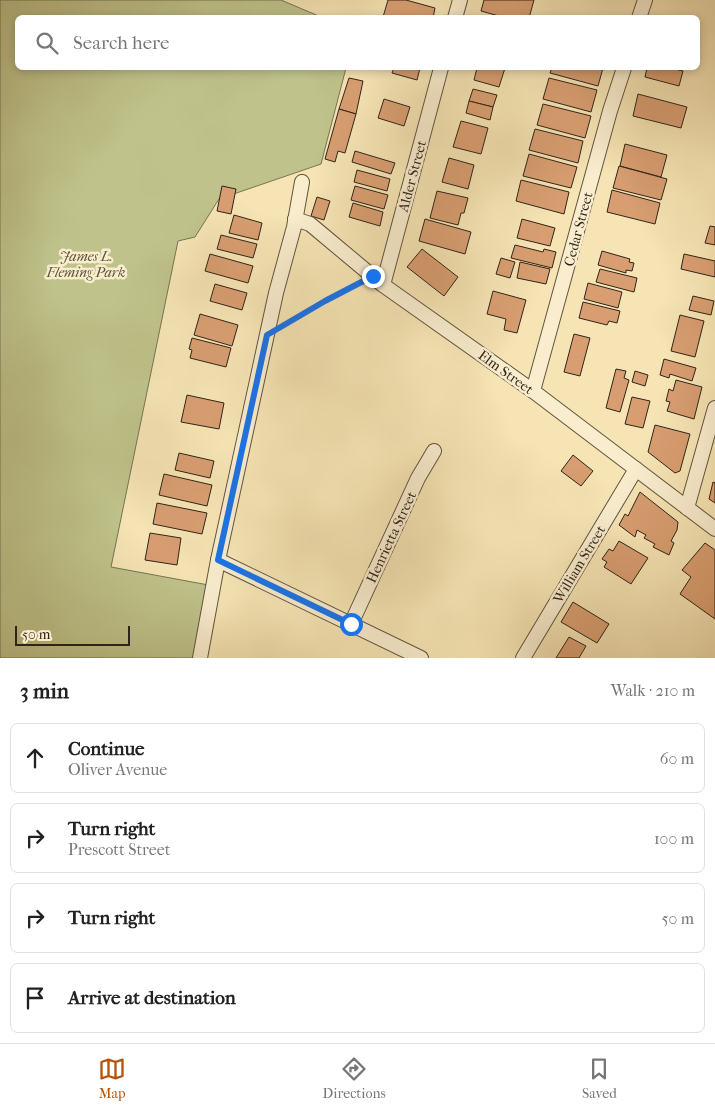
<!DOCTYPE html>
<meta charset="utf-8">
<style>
:root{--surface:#fff;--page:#f6f6f6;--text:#222;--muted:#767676;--line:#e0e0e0;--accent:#b45309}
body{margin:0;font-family:"IM FELL French Canon",serif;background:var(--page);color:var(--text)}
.scale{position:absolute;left:15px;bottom:12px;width:115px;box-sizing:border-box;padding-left:5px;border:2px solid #2f241a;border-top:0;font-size:14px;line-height:18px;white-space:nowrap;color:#2f241a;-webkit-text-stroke:4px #f9edce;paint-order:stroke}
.stop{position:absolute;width:15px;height:15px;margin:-11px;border:4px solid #1a73e8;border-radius:50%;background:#fff}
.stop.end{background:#1a73e8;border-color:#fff;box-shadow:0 1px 5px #0008}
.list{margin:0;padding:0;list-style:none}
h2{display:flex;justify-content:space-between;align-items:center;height:65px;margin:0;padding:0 20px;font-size:21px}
h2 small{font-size:16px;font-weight:400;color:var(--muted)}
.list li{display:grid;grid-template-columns:32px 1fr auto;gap:15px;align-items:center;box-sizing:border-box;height:70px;margin:0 10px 10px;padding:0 10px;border:1px solid var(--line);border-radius:8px}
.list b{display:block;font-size:19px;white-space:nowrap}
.list p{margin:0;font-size:16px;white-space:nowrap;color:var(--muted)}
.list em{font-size:16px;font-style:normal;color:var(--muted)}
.icon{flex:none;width:28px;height:28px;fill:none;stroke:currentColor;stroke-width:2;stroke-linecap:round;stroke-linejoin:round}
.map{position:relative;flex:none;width:715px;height:658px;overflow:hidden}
.search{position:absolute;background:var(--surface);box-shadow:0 2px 8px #0003;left:15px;right:15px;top:15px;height:55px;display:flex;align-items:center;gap:12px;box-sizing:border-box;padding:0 18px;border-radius:8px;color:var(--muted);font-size:19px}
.sheet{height:385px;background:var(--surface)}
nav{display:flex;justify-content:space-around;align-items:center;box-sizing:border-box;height:70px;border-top:1px solid var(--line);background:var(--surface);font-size:14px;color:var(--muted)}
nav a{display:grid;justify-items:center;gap:2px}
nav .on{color:var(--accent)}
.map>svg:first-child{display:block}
.green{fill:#bfc38b;stroke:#777452}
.building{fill:#d89e71;stroke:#2f241a}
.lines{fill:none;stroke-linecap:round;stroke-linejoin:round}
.minor-casing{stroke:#615440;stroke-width:16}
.path{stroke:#2f241a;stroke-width:2.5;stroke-dasharray:1 2.5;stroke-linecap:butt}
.minor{stroke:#f9edce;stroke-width:14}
.route{stroke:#1a73e8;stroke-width:6}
.labels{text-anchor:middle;stroke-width:5;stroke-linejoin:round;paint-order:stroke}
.street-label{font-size:14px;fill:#2f241a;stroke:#f9edce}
.park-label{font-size:14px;font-style:italic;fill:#5a543c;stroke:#f9edce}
</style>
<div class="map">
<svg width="715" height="658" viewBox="0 0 715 658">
<rect width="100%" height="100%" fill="#f6e4b4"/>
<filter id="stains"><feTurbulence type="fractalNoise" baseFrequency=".004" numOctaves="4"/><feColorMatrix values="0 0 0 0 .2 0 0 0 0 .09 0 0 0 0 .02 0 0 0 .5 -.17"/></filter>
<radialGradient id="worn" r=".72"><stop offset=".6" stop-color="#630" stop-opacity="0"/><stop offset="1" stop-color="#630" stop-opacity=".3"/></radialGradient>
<path class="green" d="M 0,0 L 281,0 L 321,17 L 18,18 L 18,68 L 346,68 L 321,164 L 219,199 L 195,237 L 178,241 L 111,567 L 214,586 L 200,658 L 0,658 Z"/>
<g class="building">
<path d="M 388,0 L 406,0 L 435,8 L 433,18 L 383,17 Z"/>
<path d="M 484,0 L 534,0 L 529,18 L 506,18 L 481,11 Z"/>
<path d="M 394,68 L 420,68 L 417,80 L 392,73 Z"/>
<path d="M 477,68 L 505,68 L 499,87 L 474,80 Z"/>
<path d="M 552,68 L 603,68 L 598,86 L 550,73 Z"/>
<path d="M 647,68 L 671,68 L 683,71 L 679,86 L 645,77 Z"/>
<path d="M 349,78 L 363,81 L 356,114 L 339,109 Z"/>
<path d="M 549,78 L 597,90 L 591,112 L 543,99 Z"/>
<path d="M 473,89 L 497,95 L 493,107 L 469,101 Z"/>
<path d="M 638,94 L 687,107 L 681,128 L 633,116 Z"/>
<path d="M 384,99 L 410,107 L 404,126 L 378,118 Z"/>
<path d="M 469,101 L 493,107 L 490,120 L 466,113 Z"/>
<path d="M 543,104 L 591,116 L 585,138 L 537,125 Z"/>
<path d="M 339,109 L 356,114 L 345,153 L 338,151 L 335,162 L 325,159 Z"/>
<path d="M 461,121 L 488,128 L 481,154 L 453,147 Z"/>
<path d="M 535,129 L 583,141 L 578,163 L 529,150 Z"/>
<path d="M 625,144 L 667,155 L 661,177 L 620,166 Z"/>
<path d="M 355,151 L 395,163 L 391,174 L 352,162 Z"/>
<path d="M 529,154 L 577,167 L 571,188 L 523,176 Z"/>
<path d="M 449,158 L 474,165 L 468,189 L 442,182 Z"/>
<path d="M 619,166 L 667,179 L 661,200 L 613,188 Z"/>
<path d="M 357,170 L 390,179 L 387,191 L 354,182 Z"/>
<path d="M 521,180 L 569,192 L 564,214 L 516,201 Z"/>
<path d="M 222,186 L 236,189 L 231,214 L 217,211 Z"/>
<path d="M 355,186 L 388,195 L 384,209 L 351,200 Z"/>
<path d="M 612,190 L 660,203 L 655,224 L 607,212 Z"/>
<path d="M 437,191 L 468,198 L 464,213 L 461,213 L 458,225 L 430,218 Z"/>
<path d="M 317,197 L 330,201 L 324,220 L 311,216 Z"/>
<path d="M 353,203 L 383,212 L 380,226 L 349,217 Z"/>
<path d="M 234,215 L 262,223 L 258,240 L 229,233 Z"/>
<path d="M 425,219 L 471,232 L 465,254 L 419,241 Z"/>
<path d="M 522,219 L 555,228 L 550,246 L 517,238 Z"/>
<path d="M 710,226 L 715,227 L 715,245 L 705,243 Z"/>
<path d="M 221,235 L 257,244 L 253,258 L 217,249 Z"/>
<path d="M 515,245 L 543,252 L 544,249 L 556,252 L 552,268 L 511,258 Z"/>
<path d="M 422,249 L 458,277 L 444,296 L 407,267 Z"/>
<path d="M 602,251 L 630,259 L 629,262 L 634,263 L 632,271 L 626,270 L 626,273 L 598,265 Z"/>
<path d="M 210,254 L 253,266 L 248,283 L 205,271 Z"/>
<path d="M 684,254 L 715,261 L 715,277 L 681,269 Z"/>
<path d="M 501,258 L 515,262 L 510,278 L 496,274 Z"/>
<path d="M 520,262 L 550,269 L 546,284 L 517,278 Z"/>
<path d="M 600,269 L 637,278 L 634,292 L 596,282 Z"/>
<path d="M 588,283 L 622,292 L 618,308 L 584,299 Z"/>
<path d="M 215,284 L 247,293 L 242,310 L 210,301 Z"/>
<path d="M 493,291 L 526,300 L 517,333 L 504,330 L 506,319 L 487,314 Z"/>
<path d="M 693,296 L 714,301 L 711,315 L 689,310 Z"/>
<path d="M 583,302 L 620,311 L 617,323 L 609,321 L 607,325 L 579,318 Z"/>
<path d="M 200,314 L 238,325 L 232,346 L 194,335 Z"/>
<path d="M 680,315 L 704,321 L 695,357 L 671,351 Z"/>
<path d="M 574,334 L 590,338 L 580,376 L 564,372 Z"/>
<path d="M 192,338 L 231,348 L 226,367 L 190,358 L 192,350 L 189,349 Z"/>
<path d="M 664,359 L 696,368 L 692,381 L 670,374 L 669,378 L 660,375 Z"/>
<path d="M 616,369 L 626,371 L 624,378 L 629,380 L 620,412 L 606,408 Z"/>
<path d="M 635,371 L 648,375 L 645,386 L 632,382 Z"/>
<path d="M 676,380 L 702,387 L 694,419 L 667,411 L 670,402 L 666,401 L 669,389 L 673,391 Z"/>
<path d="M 187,395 L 224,403 L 219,429 L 181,422 Z"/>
<path d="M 632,397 L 650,401 L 643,428 L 625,424 Z"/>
<path d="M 655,425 L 690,434 L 680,471 L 675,473 L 648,452 Z"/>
<path d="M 179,453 L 214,461 L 210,478 L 175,470 Z"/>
<path d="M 573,455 L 593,471 L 581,486 L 561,471 Z"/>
<path d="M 164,474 L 212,485 L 207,506 L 159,495 Z"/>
<path d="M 713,482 L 715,483 L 715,503 L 709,499 Z"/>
<path d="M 640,492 L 678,522 L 677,530 L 671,541 L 674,543 L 669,555 L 653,547 L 655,544 L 644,538 L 646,535 L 637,530 L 635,537 L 619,525 L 625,514 L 628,516 Z"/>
<path d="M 157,503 L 207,513 L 202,534 L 153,524 Z"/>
<path d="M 150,533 L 181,538 L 177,565 L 145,560 Z"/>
<path d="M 619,541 L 648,558 L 631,584 L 604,567 L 607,562 L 602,559 L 609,549 L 613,551 Z"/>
<path d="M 705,543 L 715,550 L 715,619 L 680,594 L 691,577 L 682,570 Z"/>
<path d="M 573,602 L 609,624 L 597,643 L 561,622 Z"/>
<path d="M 569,637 L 586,646 L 579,658 L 556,658 Z"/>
</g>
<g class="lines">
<defs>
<g id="minor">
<path d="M 455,18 L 460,0"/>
<path d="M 639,18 L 645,0"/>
<path d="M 295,219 L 310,224 L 383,285 L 533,391 L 715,529"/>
<path d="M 383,285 L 441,68"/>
<path d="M 533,391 L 610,111 L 624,68"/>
<path d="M 687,508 L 715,408"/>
<path d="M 218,560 L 421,658"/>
<path d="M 351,624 L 418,478 L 434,451"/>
<path d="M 200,658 L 218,560 L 276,293 L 294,227 L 302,182"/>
<path d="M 523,658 L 636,469"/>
</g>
</defs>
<use href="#minor" class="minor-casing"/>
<path class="path" d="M 283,325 L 325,301 L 360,283"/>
<use href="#minor" class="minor"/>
</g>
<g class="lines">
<path class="route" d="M 351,624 L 218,560 L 267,335 L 325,301 L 373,276"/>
</g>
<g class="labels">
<g class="street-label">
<text transform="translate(412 176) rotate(-75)" y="5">Alder Street</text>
<text transform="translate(578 229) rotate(-75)" y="5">Cedar Street</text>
<text transform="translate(506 372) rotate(36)" y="5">Elm Street</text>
<text transform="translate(391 537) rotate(-65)" y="5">Henrietta Street</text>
<text transform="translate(579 564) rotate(-59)" y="5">William Street</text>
</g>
<g class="park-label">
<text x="86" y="261">James L.<tspan x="86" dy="16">Fleming Park</tspan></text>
</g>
</g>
<rect width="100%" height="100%" filter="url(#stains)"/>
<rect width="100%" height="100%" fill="url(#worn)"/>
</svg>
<div class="scale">50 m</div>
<div class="stop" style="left:351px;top:624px"></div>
<div class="stop end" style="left:373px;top:276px"></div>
<div class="search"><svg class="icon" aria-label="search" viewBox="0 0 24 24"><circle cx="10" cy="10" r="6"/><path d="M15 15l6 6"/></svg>Search here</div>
</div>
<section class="sheet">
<h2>3 min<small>Walk · 210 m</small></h2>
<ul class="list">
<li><svg class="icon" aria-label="ahead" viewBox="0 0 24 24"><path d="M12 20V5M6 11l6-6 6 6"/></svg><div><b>Continue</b><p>Oliver Avenue</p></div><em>60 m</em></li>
<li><svg class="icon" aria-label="right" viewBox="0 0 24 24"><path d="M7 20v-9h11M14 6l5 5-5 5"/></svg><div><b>Turn right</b><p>Prescott Street</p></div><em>100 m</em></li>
<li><svg class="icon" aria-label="right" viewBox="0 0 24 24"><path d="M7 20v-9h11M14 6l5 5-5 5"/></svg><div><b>Turn right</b></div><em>50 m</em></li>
<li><svg class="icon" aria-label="arrive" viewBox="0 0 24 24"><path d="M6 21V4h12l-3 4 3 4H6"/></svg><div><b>Arrive at destination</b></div></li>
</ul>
</section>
<nav>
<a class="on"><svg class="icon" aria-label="map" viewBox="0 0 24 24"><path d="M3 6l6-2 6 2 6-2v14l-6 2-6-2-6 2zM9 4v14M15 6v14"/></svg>Map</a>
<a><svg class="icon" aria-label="directions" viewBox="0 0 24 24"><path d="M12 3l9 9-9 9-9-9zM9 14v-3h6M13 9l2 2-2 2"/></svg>Directions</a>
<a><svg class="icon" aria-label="saved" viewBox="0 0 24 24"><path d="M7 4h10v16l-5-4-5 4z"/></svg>Saved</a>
</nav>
